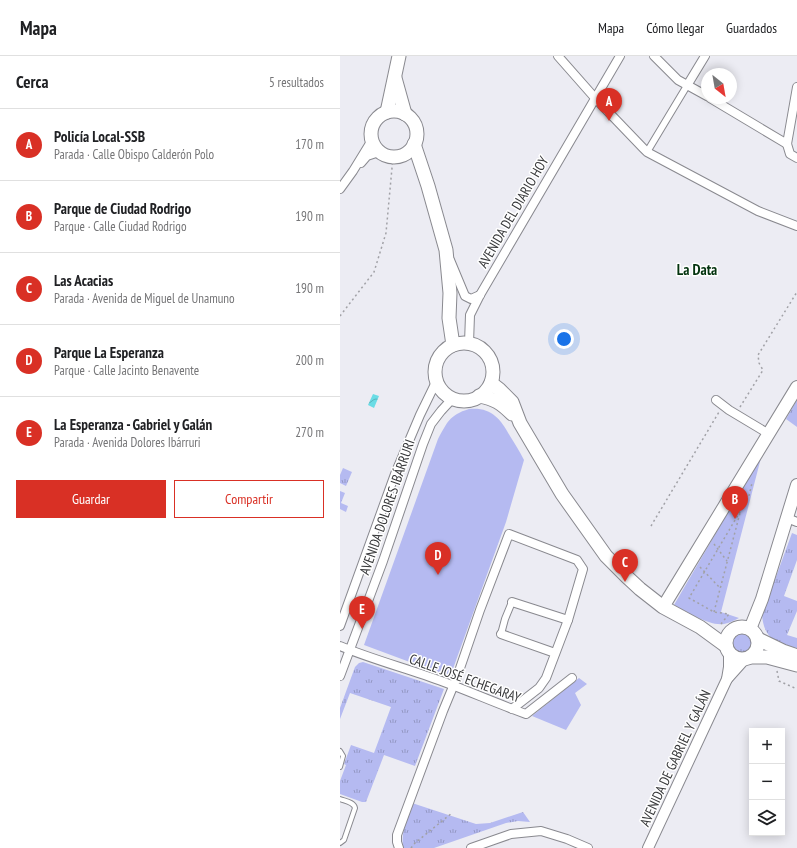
<!DOCTYPE html>
<html lang="es">
<meta charset="utf-8">
<style>
:root{--surface:#fff;--page:#f2f2f2;--text:#202124;--muted:#757577;--line:#e0e0e0;--accent:#d93025}
body{margin:0;font-family:"PT Sans Narrow",sans-serif;background:var(--page);color:var(--text)}
.controls{position:absolute;right:12px;bottom:12px;display:grid;overflow:hidden;border-radius:0px;box-shadow:0 2px 10px #0003}
.controls button{width:36px;height:36px;display:grid;place-items:center;padding:0;border:0;border-bottom:1px solid var(--line);background:var(--surface);color:var(--text);font:20px sans-serif}
.compass{position:absolute;left:361px;top:12px;width:36px;height:36px;border-radius:50%;background:var(--surface);box-shadow:0 2px 10px #0003;rotate:149deg}
.you{position:absolute;left:224px;top:283px;width:14px;height:14px;margin:-10px;border:3px solid #fff;border-radius:50%;background:#1a73e8;box-shadow:0 0 0 6px #1a73e833}
.badge{display:grid;place-items:center;width:26px;height:26px;border-radius:50%;background:var(--accent);color:#fff;font-size:13px;font-weight:700}
.pin{position:absolute;translate:-50% -33px;filter:drop-shadow(0 1px 2px #0008)}
.pin::after{content:'';position:absolute;top:21px;width:14px;height:12px;background:inherit;clip-path:polygon(0 0,100% 0,50% 100%)}
.list{margin:0;padding:0;list-style:none}
h2{display:flex;justify-content:space-between;align-items:center;height:52px;margin:0;padding:0 16px;font-size:17px}
h2 small{font-size:13px;font-weight:400;color:var(--muted)}
.list li{display:grid;grid-template-columns:26px 1fr auto;gap:12px;align-items:center;box-sizing:border-box;height:72px;padding:0 16px;border-top:1px solid var(--line)}
.list b{display:block;font-size:15px;white-space:nowrap}
.list p{margin:0;font-size:13px;white-space:nowrap;color:var(--muted)}
.list em{font-size:13px;font-style:normal;color:var(--muted)}
.actions{display:flex;gap:8px;padding:12px 16px}
.actions a{flex:1;padding:9px 0;border:1px solid var(--accent);border-radius:0px;text-align:center;font-size:14px;color:var(--accent)}
.actions .main{background:var(--accent);color:#fff}
.icon{flex:none;width:22px;height:22px;fill:none;stroke:currentColor;stroke-width:2;stroke-linecap:round;stroke-linejoin:round}
.map{position:relative;flex:none;width:457px;height:792px;overflow:hidden}
header{display:flex;align-items:center;gap:24px;box-sizing:border-box;height:56px;padding:0 20px;background:var(--surface);border-bottom:1px solid var(--line)}
header strong{font-size:19px}
nav{display:flex;gap:22px;margin-inline-start:auto;font-size:14px}
main{display:flex}
aside{flex:1;background:var(--surface)}
.map>svg:first-child{display:block}
.grass{fill:url(#grass-tufts)}
.park{fill:#b5baf1}
.water{fill:url(#water-waves)}
.lines{fill:none;stroke-linecap:round;stroke-linejoin:round}
.service-casing{stroke:#89898f;stroke-width:6}
.pedestrian-casing{stroke:#89898f;stroke-width:8}
.minor-casing{stroke:#89898f;stroke-width:10}
.tertiary-casing{stroke:#89898f;stroke-width:12}
.secondary-casing{stroke:#89898f;stroke-width:14}
.primary-casing{stroke:#89898f;stroke-width:15}
.path{stroke:#a1a1a6;stroke-width:1.5;stroke-dasharray:2 3;stroke-linecap:butt}
.service{stroke:#fff;stroke-width:4}
.pedestrian{stroke:#fff;stroke-width:6}
.minor{stroke:#fff;stroke-width:8}
.tertiary{stroke:#fff;stroke-width:10}
.secondary{stroke:#fff;stroke-width:12}
.primary{stroke:#fff;stroke-width:13}
.labels{text-anchor:middle;stroke-width:3;stroke-linejoin:round;paint-order:stroke}
.street-label{font-size:14px;fill:#38393b;stroke:#fff}
.neighbourhood-label{font-size:15px;font-weight:bold;fill:#04340f;stroke:#fff}
</style>
<header>
<strong>Mapa</strong>
<nav><a>Mapa</a><a>Cómo llegar</a><a>Guardados</a></nav>
</header>
<main>
<aside>
<h2>Cerca<small>5 resultados</small></h2>
<ul class="list">
<li><span class="badge">A</span><div><b>Policía Local-SSB</b><p>Parada · Calle Obispo Calderón Polo</p></div><em>170 m</em></li>
<li><span class="badge">B</span><div><b>Parque de Ciudad Rodrigo</b><p>Parque · Calle Ciudad Rodrigo</p></div><em>190 m</em></li>
<li><span class="badge">C</span><div><b>Las Acacias</b><p>Parada · Avenida de Miguel de Unamuno</p></div><em>190 m</em></li>
<li><span class="badge">D</span><div><b>Parque La Esperanza</b><p>Parque · Calle Jacinto Benavente</p></div><em>200 m</em></li>
<li><span class="badge">E</span><div><b>La Esperanza - Gabriel y Galán</b><p>Parada · Avenida Dolores Ibárruri</p></div><em>270 m</em></li>
</ul>
<div class="actions"><a class="main">Guardar</a><a>Compartir</a></div>
</aside>
<div class="map">
<svg width="457" height="792" viewBox="0 0 457 792">
<defs>
<pattern id="grass-tufts" width="24" height="20" patternUnits="userSpaceOnUse"><rect width="24" height="20" fill="#b5baf1"/><path d="M3 7l-1-3M5 7V3M7 7l1-3M15 17l-1-3M17 17v-4M19 17l1-3" fill="none" stroke="#9498c4"/></pattern>
<pattern id="water-waves" width="16" height="10" patternUnits="userSpaceOnUse"><rect width="16" height="10" fill="#6adce5"/><path d="M0 5q4-4 8 0t8 0" fill="none" stroke="#58b3bb"/></pattern>
</defs>
<rect width="100%" height="100%" fill="#ececf3"/>
<g class="grass">
<path d="M 457,344 L 457,371 L 446,363 Z"/>
<path d="M 3,412 L 12,416 L 6,430 L 0,427 L 0,419 Z"/>
<path d="M 0,435 L 5,437 L 1,447 L 8,450 L 6,456 L 0,453 Z"/>
<path d="M 452,477 L 457,479 L 457,504 L 444,540 L 457,545 L 457,555 L 447,579 L 457,582 L 457,592 C 436,587 424,583 422,559 Z"/>
<circle cx="402" cy="588" r="13"/>
<path d="M 23,606 L 104,633 L 75,710 L 44,699 L 26,746 L 22,746 L 0,738 L 0,725 L 6,709 L 4,708 L 11,689 L 34,697 L 51,651 L 10,637 L 0,663 L 0,652 L 15,611 L 19,607 Z"/>
<path d="M 72,747 L 136,768 L 150,767 L 183,756 L 190,766 L 178,765 L 166,767 L 94,792 L 63,792 C 61,776 67,761 72,747 Z"/>
</g>
<g class="park">
<path d="M 129,353 C 151,351 160,362 170,380 C 175,388 180,396 184,404 L 166,466 L 110,621 L 24,589 L 98,383 C 107,367 109,359 129,353 Z"/>
<path d="M 422,398 L 381,556 L 399,562 C 395,564 389,567 384,568 C 368,570 348,556 334,549 Z"/>
<path d="M 239,622 L 247,628 L 235,637 L 241,649 L 226,674 L 192,660 Z"/>
</g>
<path class="water" d="M 33,338 L 39,340 L 34,352 L 28,349 Z"/>
<g class="lines">
<defs>
<g id="service">
<path d="M 0,695 L 3,700 L 0,711"/>
<path d="M 0,743 C 5,745 14,746 15,752 L 4,784 L 0,787"/>
</g>
<g id="pedestrian">
<path d="M 307,96 L 348,28"/>
<path d="M 161,578 L 165,563 L 172,546"/>
</g>
<g id="minor">
<path d="M 218,0 L 255,42 L 303,92 L 307,96 L 418,155 L 457,170"/>
<path d="M 314,0 L 338,24 L 367,40"/>
<path d="M 348,28 L 365,0"/>
<path d="M 457,31 L 447,88 L 450,98 L 457,102"/>
<path d="M 370,42 L 447,88"/>
<path d="M 21,107 L 27,100 L 39,96"/>
<path d="M 0,133 L 13,115 L 32,84"/>
<path d="M 110,204 L 125,240 L 131,243 L 140,239"/>
<path d="M 129,287 L 130,259 L 140,239 L 280,0"/>
<path d="M 376,344 L 389,354 L 429,378"/>
<path d="M 447,462 L 457,466"/>
<path d="M 172,546 L 228,564"/>
<path d="M 0,570 L 55,418 L 80,359 L 97,324"/>
<path d="M 161,578 L 215,597"/>
<path d="M 0,590 C 34,604 69,613 104,626 C 131,636 158,648 186,658 L 232,622"/>
<path d="M 0,620 L 43,505 L 83,388 L 91,368 L 101,355 L 113,342"/>
<path d="M 59,792 L 57,786 L 57,779 L 103,655 L 117,621 L 140,554 L 169,478 L 237,504 L 243,513 L 228,564 L 206,622 L 199,632 L 172,653"/>
<path d="M 131,792 L 171,778 L 201,775 L 227,783 L 248,792"/>
</g>
<g id="tertiary">
<path d="M 387,623 L 404,604"/>
<path d="M 308,792 L 387,623 L 389,611 L 389,597"/>
</g>
<g id="secondary">
<path d="M 323,551 L 457,331"/>
<path d="M 410,573 L 422,543 L 457,429"/>
</g>
<g id="primary">
<path d="M 55,22 L 65,58"/>
<circle cx="54" cy="78" r="23"/>
<path d="M 47,56 L 59,0"/>
<path d="M 74,88 L 88,130 L 106,194 L 110,237 L 109,262 L 113,289"/>
<circle cx="124" cy="316" r="29"/>
<path d="M 151,327 L 160,334 L 172,346 L 180,367 L 222,438 L 266,500 L 286,520 L 300,533 L 323,551 L 360,571 L 386,590"/>
<path d="M 139,340 C 155,343 161,347 172,358"/>
<circle cx="402" cy="587" r="16"/>
<path d="M 418,583 L 443,595 L 457,600"/>
<path d="M 411,601 L 427,601 L 457,609"/>
</g>
</defs>
<use href="#service" class="service-casing"/>
<use href="#pedestrian" class="pedestrian-casing"/>
<use href="#minor" class="minor-casing"/>
<use href="#tertiary" class="tertiary-casing"/>
<use href="#secondary" class="secondary-casing"/>
<use href="#primary" class="primary-casing"/>
<g class="path">
<path d="M 0,260 L 34,216 L 46,177 L 53,101"/>
<path d="M 400,351 L 423,314 L 419,307 L 418,299 L 457,236"/>
<path d="M 311,470 L 379,356"/>
<path d="M 374,488 L 387,505"/>
<path d="M 360,511 L 380,532"/>
<path d="M 374,556 L 400,457"/>
<path d="M 381,568 L 389,558 L 374,556 L 349,542 L 401,454 L 409,440 L 412,427"/>
<path d="M 437,615 L 439,625 L 457,633"/>
<path d="M 71,792 L 75,787 L 112,757"/>
</g>
<use href="#service" class="service"/>
<use href="#pedestrian" class="pedestrian"/>
<use href="#minor" class="minor"/>
<use href="#tertiary" class="tertiary"/>
<use href="#secondary" class="secondary"/>
<use href="#primary" class="primary"/>
</g>
<g class="labels">
<g class="street-label">
<text transform="translate(173 156) rotate(-60)" y="5">AVENIDA DEL DIARIO HOY</text>
<text transform="translate(47 451) rotate(-71)" y="5">AVENIDA DOLORES IBÁRRURI</text>
<text transform="translate(125 622) rotate(20)" y="5">CALLE JOSÉ ECHEGARAY</text>
<text transform="translate(335 702) rotate(-65)" y="5">AVENIDA DE GABRIEL Y GALÁN</text>
</g>
<g class="neighbourhood-label">
<text x="357" y="219">La Data</text>
</g>
</g>
</svg>
<div class="controls">
<button>+</button>
<button>−</button>
<button><svg class="icon" aria-label="layers" viewBox="0 0 24 24"><path d="M12 4l9 5-9 5-9-5zM3 14l9 5 9-5"/></svg></button>
</div>
<svg class="compass" viewBox="-18 -18 36 36"><path d="M0-13l5 13h-10z" fill="#e53935"/><path d="M0 13l5-13h-10z" fill="#757577"/></svg>
<div class="you"></div>
<div class="pin badge" style="left:269px;top:65px">A</div>
<div class="pin badge" style="left:395px;top:463px">B</div>
<div class="pin badge" style="left:285px;top:526px">C</div>
<div class="pin badge" style="left:98px;top:519px">D</div>
<div class="pin badge" style="left:22px;top:573px">E</div>
</div>
</main>
